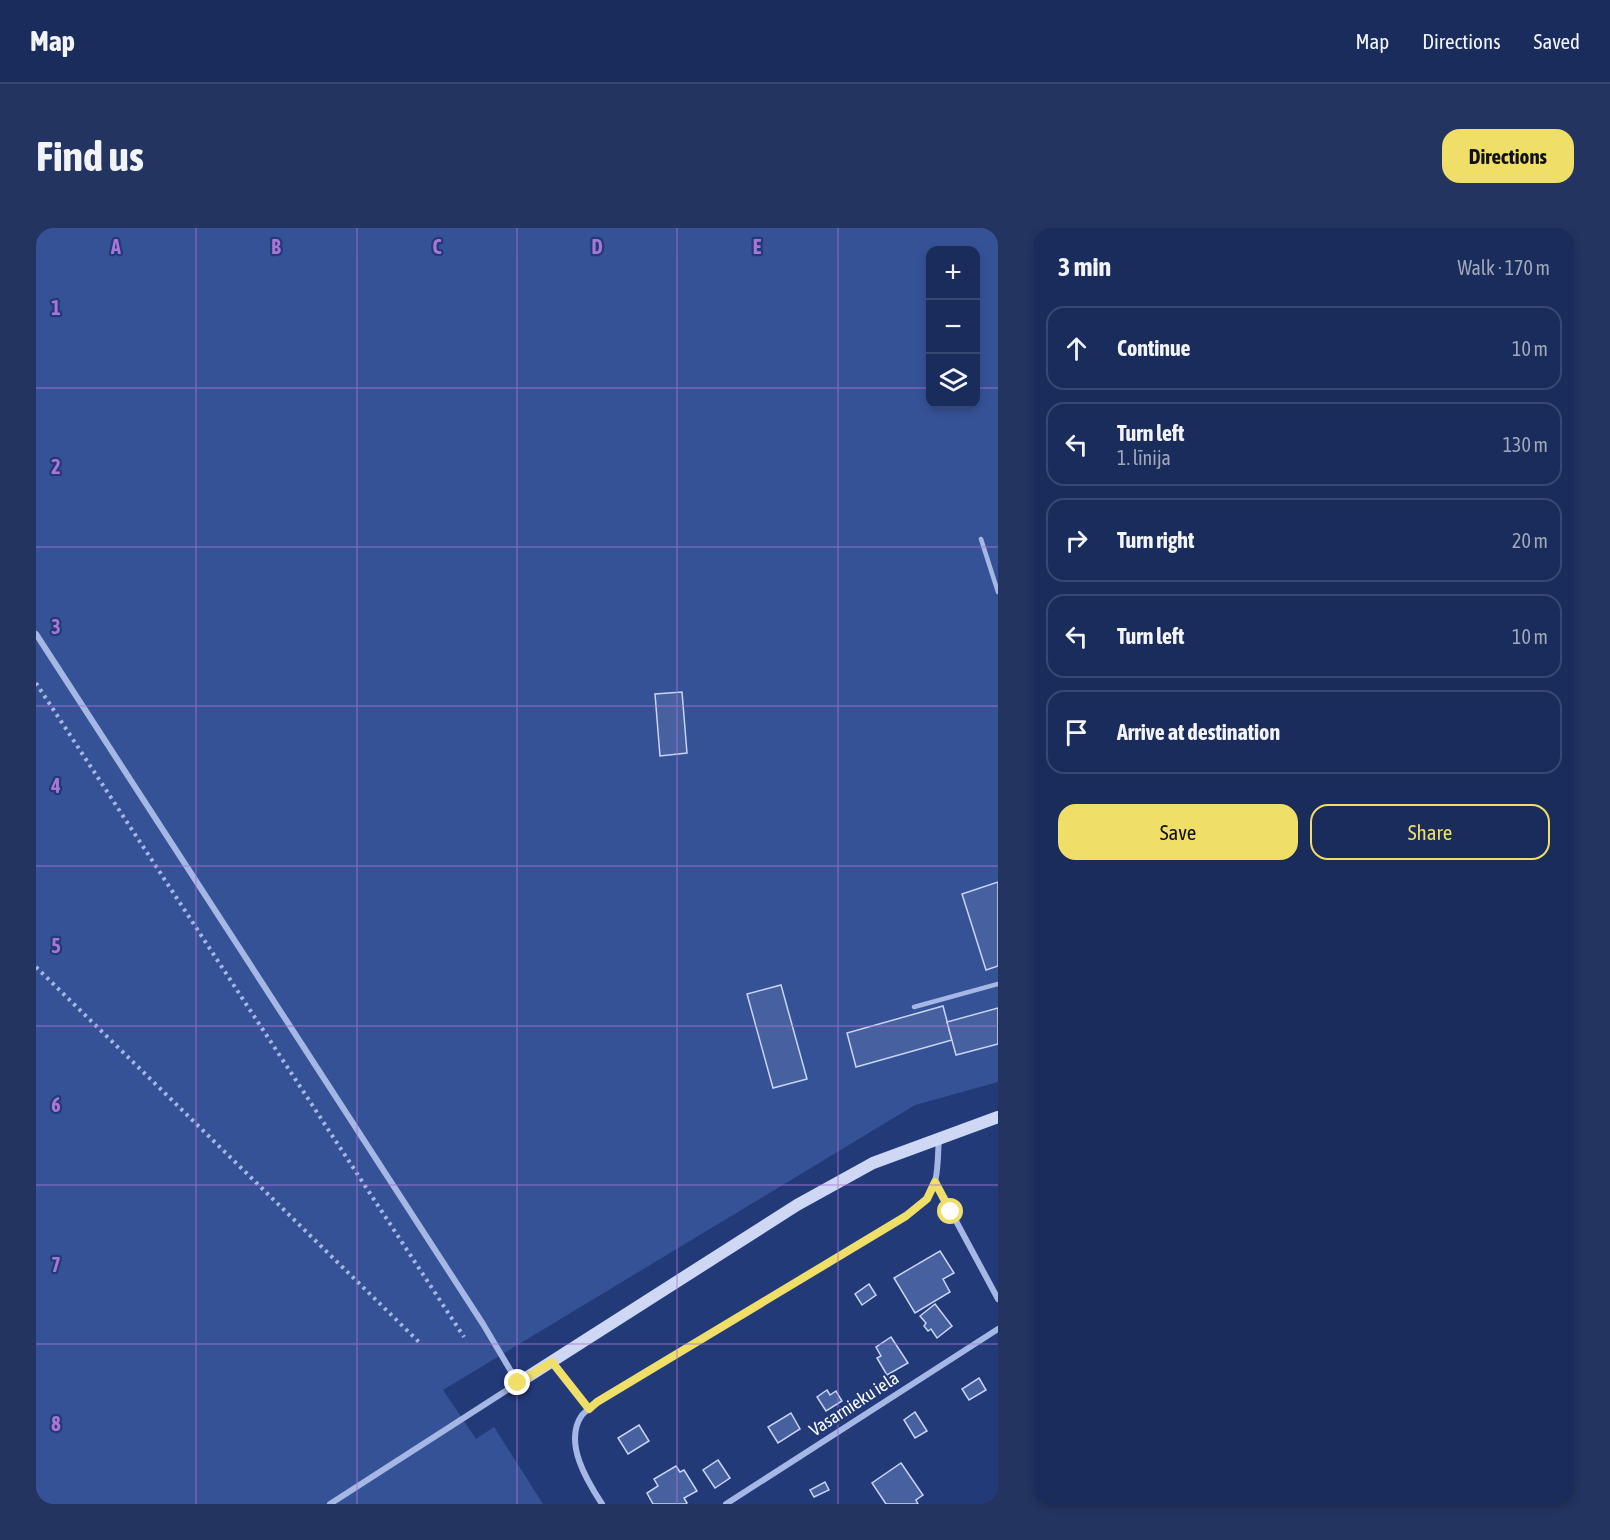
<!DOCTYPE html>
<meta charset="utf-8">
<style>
:root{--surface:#1a2c5b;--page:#233461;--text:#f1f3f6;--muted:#9fa7bb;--line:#384871;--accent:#efde68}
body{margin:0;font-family:"Asap Condensed",sans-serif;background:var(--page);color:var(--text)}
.controls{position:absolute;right:18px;top:18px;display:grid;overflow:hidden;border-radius:12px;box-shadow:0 3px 9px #0003}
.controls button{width:54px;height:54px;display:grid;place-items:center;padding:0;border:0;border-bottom:2px solid var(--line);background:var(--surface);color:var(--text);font:30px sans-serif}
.stop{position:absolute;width:18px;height:18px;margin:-14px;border:4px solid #efde68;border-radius:50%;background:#fff}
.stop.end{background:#efde68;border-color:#fff;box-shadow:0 2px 6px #0008}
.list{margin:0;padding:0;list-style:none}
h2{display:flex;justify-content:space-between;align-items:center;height:78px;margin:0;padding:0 24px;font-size:26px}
h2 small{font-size:20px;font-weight:400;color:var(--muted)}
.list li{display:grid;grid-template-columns:39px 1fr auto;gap:18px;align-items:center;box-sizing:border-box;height:84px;margin:0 12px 12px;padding:0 12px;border:2px solid var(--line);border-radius:18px}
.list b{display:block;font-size:22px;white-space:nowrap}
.list p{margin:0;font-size:20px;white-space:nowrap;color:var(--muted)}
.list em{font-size:20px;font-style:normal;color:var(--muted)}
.actions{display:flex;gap:12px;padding:18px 24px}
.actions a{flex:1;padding:14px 0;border:2px solid var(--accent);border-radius:18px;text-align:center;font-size:21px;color:var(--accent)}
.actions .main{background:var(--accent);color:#111}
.icon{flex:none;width:33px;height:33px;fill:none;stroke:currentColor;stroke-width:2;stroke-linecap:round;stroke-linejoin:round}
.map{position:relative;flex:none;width:962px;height:1276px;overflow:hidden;border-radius:18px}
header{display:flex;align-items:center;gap:36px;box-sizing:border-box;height:84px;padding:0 30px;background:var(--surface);border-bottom:2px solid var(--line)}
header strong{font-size:28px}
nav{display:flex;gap:33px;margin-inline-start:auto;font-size:21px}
.intro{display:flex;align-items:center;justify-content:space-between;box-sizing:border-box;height:144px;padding:0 36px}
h1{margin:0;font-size:42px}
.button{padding:15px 27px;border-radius:18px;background:var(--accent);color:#111;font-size:21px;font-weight:700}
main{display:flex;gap:36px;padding:0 36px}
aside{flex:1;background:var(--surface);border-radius:18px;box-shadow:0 3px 9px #0003}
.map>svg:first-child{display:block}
.green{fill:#365297;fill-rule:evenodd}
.building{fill:#4761a0;stroke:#c8d4f4;stroke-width:1.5}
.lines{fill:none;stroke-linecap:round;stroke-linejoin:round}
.path{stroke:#a5b7e4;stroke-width:4;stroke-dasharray:3 4.5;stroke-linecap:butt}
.lane{stroke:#a5b7e4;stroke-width:4.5}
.street{stroke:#a5b7e4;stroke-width:6}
.secondary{stroke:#ced8f4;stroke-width:12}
.route{stroke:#efde68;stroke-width:8}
.grid{fill:none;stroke:#a976d5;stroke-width:1.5;stroke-opacity:0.55}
.labels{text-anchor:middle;stroke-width:4.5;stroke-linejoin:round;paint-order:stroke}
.street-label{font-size:18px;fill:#fff;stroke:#233a79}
.grid-label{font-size:20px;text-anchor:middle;font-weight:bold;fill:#a976d5;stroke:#233a79;stroke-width:4.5;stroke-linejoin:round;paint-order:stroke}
</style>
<header>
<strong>Map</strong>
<nav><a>Map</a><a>Directions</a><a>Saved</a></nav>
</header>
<div class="intro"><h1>Find us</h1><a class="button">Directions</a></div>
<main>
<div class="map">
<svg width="962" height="1276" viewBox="0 0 962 1276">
<rect width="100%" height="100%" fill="#233a79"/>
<path class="green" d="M 0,0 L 962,0 L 962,854 L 879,877 L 407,1162 L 440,1211 L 458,1199 L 507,1276 L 0,1276 ZM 894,22 L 939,22 L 939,176 L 894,176 Z"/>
<g class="building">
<path d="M 646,464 L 651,525 L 624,528 L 619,466 Z"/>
<path d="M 962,654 L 962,738 L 950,742 L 926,666 Z"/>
<path d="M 745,757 L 771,851 L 737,860 L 711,766 Z"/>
<path d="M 907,778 L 916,812 L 820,839 L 811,805 Z"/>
<path d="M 962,780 L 962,816 L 920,827 L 911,794 Z"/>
<path d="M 904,1023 L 918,1045 L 907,1051 L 914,1064 L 879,1085 L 858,1050 Z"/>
<path d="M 833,1056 L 840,1067 L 826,1077 L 819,1066 Z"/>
<path d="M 899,1076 L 916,1098 L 901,1110 L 895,1101 L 892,1103 L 888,1098 L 890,1095 L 884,1088 Z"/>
<path d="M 855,1109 L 872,1135 L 851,1147 L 841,1130 L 845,1128 L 840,1119 Z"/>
<path d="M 943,1150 L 950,1162 L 933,1172 L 926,1161 Z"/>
<path d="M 791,1162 L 794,1167 L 800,1163 L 806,1173 L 790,1183 L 781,1169 Z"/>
<path d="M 879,1184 L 891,1203 L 879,1210 L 868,1192 Z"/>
<path d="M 755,1185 L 764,1201 L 742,1215 L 732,1199 Z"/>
<path d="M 603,1197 L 613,1213 L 592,1226 L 582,1210 Z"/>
<path d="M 682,1232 L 694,1250 L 679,1260 L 667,1242 Z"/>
<path d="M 865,1235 L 887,1267 L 880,1272 L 882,1276 L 850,1276 L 836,1255 Z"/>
<path d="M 640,1238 L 644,1244 L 648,1242 L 661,1263 L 648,1270 L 651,1275 L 650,1276 L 617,1276 L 611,1265 L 622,1258 L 618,1251 Z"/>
<path d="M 789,1254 L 793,1262 L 778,1269 L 774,1262 Z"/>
</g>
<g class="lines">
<g class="path">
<path d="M 0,455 L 428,1109"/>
<path d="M 0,739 L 385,1116"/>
</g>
<g class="lane">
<path d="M 945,311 L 962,364"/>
<path d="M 878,779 L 962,756"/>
</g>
<g class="street">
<path d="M 0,406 L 447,1096 L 482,1155 L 294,1276"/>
<path d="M 899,954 L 962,1071"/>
<path d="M 516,1134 L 553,1181"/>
<path d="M 566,1276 C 551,1253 527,1214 546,1187 C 550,1183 556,1178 561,1174 L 870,988 C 877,983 884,978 889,972 C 904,958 901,930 903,911"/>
<path d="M 690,1276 L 962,1101"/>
</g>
<path class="secondary" d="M 482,1155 L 761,977 L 837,935 L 962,889"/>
</g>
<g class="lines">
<path class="route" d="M 482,1155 L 516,1134 L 553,1181 L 561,1174 L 870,988 L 891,971 L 899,954 L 915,984"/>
</g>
<path class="grid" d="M 160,0 L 160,1276M 321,0 L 321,1276M 481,0 L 481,1276M 641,0 L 641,1276M 802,0 L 802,1276M 0,160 L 894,160M 939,160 L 962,160M 0,319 L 962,319M 0,478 L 962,478M 0,638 L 962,638M 0,798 L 962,798M 0,957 L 962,957M 0,1116 L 962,1116"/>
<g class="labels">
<g class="street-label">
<text transform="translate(818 1176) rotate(-33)" y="6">Vasarnieku iela</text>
</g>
</g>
<g class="grid-label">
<text x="80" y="26">A</text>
<text x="240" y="26">B</text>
<text x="401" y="26">C</text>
<text x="561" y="26">D</text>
<text x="721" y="26">E</text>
<text x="20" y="87">1</text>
<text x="20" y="246">2</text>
<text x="20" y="406">3</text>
<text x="20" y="565">4</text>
<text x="20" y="725">5</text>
<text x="20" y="884">6</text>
<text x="20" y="1044">7</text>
<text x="20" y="1203">8</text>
</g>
</svg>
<div class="controls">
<button>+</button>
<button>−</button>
<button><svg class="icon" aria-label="layers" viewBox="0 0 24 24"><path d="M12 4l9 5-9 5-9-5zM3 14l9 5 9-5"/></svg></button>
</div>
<div class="stop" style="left:915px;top:984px"></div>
<div class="stop end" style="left:482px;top:1155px"></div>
</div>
<aside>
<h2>3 min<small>Walk · 170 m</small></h2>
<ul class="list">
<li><svg class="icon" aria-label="ahead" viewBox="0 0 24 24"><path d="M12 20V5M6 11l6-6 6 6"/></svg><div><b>Continue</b></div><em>10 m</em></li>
<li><svg class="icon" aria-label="left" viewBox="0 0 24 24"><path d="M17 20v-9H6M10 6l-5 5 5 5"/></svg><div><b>Turn left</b><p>1. līnija</p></div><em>130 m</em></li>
<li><svg class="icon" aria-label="right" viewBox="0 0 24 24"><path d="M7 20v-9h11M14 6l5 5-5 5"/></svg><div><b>Turn right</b></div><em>20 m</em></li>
<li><svg class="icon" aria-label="left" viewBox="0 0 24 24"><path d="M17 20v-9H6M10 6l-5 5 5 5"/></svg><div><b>Turn left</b></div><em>10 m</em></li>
<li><svg class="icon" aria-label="arrive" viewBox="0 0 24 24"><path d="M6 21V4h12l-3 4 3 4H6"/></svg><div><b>Arrive at destination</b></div></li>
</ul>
<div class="actions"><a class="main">Save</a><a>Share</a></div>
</aside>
</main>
